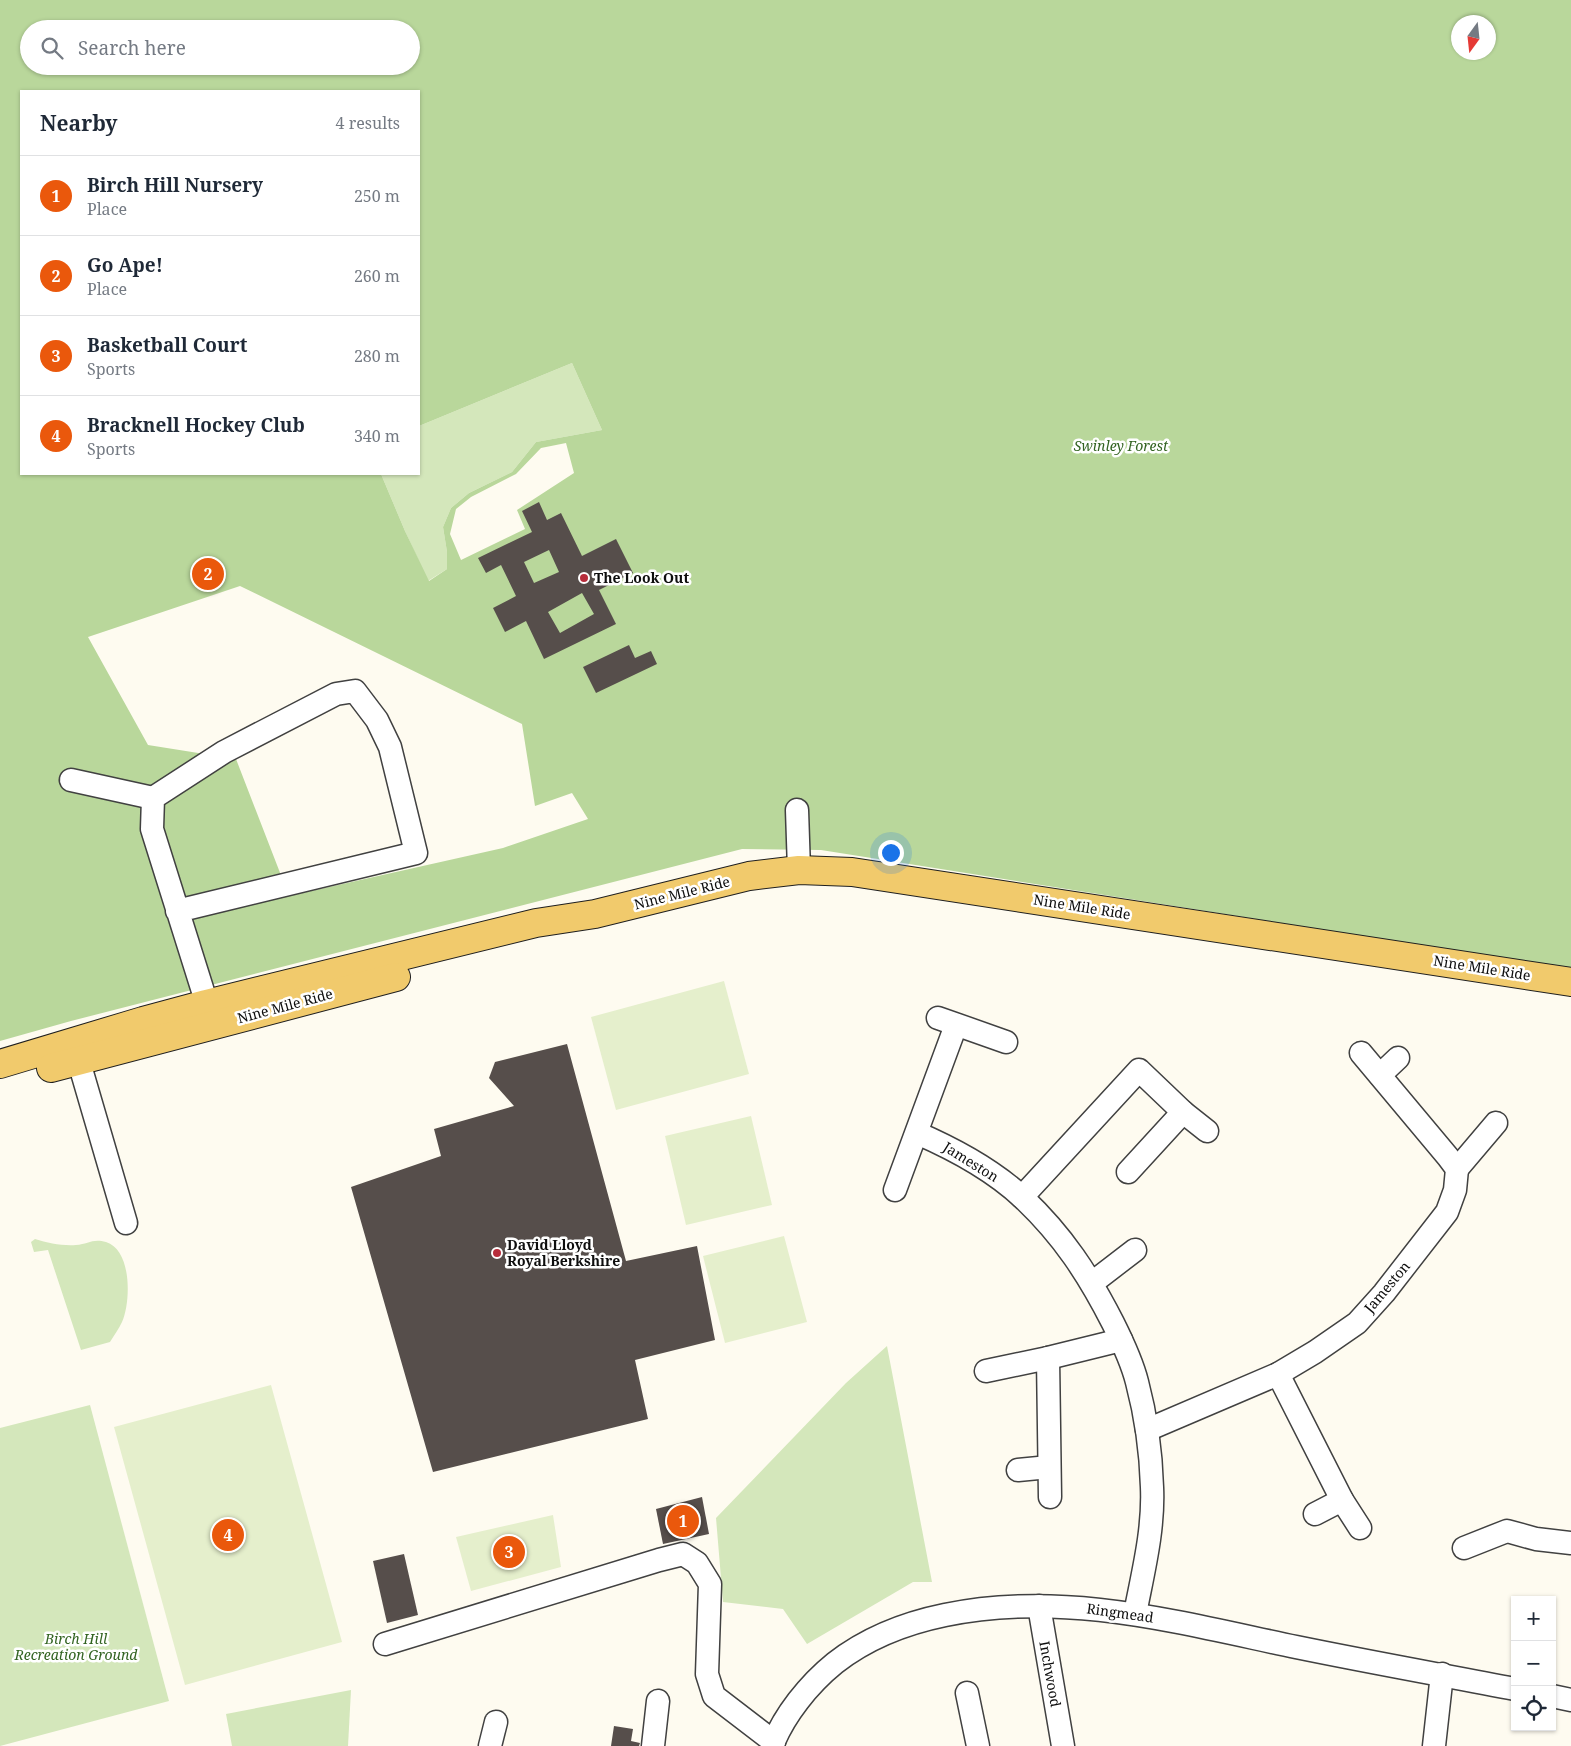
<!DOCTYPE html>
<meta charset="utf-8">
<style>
:root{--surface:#fff;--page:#f6f6f7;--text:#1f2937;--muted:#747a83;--line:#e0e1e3;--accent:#ea580c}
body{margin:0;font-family:"Noto Serif",serif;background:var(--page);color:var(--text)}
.controls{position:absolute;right:15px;bottom:15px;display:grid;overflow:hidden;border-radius:0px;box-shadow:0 1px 4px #0004}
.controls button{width:45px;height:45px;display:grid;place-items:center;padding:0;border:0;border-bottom:1px solid var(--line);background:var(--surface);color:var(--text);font:25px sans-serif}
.compass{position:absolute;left:1451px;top:15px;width:45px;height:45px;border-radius:50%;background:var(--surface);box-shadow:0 1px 4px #0004;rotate:195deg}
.you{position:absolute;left:890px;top:852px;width:18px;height:18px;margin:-12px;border:4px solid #fff;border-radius:50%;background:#1a73e8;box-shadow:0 0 0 8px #1a73e833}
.badge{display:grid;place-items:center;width:32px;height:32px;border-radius:50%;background:var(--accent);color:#fff;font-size:16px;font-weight:700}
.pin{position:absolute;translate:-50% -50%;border:2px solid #fff;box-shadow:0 1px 5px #0006}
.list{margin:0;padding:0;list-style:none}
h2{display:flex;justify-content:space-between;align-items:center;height:65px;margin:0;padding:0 20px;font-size:21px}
h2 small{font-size:16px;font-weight:400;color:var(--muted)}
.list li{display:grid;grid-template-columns:32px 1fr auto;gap:15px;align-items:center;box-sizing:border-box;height:80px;padding:0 20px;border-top:1px solid var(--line)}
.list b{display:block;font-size:19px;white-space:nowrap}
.list p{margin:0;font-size:16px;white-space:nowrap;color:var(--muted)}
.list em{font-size:16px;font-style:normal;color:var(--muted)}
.icon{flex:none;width:28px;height:28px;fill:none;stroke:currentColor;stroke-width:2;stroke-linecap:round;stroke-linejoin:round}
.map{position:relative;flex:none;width:1571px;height:1746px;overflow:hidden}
.search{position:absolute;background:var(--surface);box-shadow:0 1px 4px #0004;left:20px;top:20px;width:400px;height:55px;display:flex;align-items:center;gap:12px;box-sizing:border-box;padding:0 18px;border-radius:28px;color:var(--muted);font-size:19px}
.panel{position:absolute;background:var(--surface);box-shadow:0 1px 4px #0004;left:20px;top:90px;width:400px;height:385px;border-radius:0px}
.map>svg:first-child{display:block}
.green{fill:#d4e7bb}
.forest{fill:#b9d79b;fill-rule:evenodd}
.pitch{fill:#e5efcc}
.building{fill:#564e4b;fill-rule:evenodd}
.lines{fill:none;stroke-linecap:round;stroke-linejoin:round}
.minor-casing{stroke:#414141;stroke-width:25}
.major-casing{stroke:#1f1f1f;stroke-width:30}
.minor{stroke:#fff;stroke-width:22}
.major{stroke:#f1ca6c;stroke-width:28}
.poi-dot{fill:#b72d3b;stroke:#fff;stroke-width:2}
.labels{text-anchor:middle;stroke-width:5;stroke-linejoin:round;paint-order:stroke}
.park-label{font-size:14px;font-style:italic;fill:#326321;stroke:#fff}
.poi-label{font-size:14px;font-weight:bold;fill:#0e0e0e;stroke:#fff;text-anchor:start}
.street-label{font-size:14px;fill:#0e0e0e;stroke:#fff}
</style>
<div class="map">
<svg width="1571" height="1746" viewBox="0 0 1571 1746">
<rect width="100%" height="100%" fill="#fefbf0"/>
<g class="green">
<path d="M 572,363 L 602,430 L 536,442 L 512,472 L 469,493 L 451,508 L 443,527 L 447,552 L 447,569 L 428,581 L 405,531 L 381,474 L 419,474 L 419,426 Z"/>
<path d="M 35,1239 C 48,1243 62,1246 76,1245 C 88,1244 93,1238 106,1242 C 132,1250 131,1302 122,1322 C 119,1329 114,1335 110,1342 L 81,1350 L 48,1250 L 34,1252 L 31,1242 Z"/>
<path d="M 887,1346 L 932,1582 L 913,1582 L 807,1644 L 783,1609 L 723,1602 L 716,1518 L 846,1383 Z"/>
<path d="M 90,1405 L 169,1701 L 0,1746 L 0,1428 Z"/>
<path d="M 351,1690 L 348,1746 L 232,1746 L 226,1714 Z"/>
</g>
<path class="forest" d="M 0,0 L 1571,0 L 1571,969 L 821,850 L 742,849 L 71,1021 L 0,1041 ZM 1458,22 L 1488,22 L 1488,52 L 1458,52 ZM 29,29 L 411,29 L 411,66 L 29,66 ZM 21,91 L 419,91 L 419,426 L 572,363 L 602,430 L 536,442 L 512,472 L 469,493 L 451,508 L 443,527 L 447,552 L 447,569 L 429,581 L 405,531 L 381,474 L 21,474 ZM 566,443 L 574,473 L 517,510 L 525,529 L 461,560 L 450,534 L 456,509 L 471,497 L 516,474 L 541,448 ZM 240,586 L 522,724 L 535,806 L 572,793 L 588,819 L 503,848 L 289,896 L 236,759 L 148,745 L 88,637 Z"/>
<g class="pitch">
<path d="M 724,981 L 749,1074 L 616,1110 L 591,1017 Z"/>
<path d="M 751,1116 L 772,1205 L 686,1225 L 665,1136 Z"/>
<path d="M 784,1236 L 807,1322 L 725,1343 L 703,1256 Z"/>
<path d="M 271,1385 L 342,1642 L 185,1685 L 114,1427 Z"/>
<path d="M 553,1515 L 561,1567 L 471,1591 L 456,1537 Z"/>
</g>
<g class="building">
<path d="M 539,502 L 547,520 L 561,513 L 582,556 L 616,539 L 633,573 L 599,590 L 616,624 L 544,659 L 526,621 L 505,632 L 493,608 L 516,596 L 501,565 L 486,573 L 478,558 L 532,532 L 522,511 ZM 549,550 L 559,572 L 534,583 L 524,562 ZM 582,593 L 594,614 L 560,633 L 548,612 Z"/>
<path d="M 629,645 L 635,658 L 651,651 L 657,664 L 596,693 L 583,667 Z"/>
<path d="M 567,1044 L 626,1261 L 697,1246 L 715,1340 L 635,1360 L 648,1419 L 433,1472 L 351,1187 L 441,1156 L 434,1129 L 514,1106 L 489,1078 L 495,1062 Z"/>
<path d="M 702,1497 L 709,1534 L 663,1544 L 656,1509 Z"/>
<path d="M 404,1554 L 418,1615 L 387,1623 L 373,1561 Z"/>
<path d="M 614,1726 L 633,1729 L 631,1741 L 640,1743 L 639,1746 L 611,1746 Z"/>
</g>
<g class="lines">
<defs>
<g id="minor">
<path d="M 71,780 L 153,798"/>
<path d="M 797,810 L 799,870"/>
<path d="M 177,911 L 416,853 L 390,747 L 377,720 L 355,691 L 336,694 L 224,752 L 153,798 L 152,829 L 212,1020"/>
<path d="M 938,1018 L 1006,1042"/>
<path d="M 74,1045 L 126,1223"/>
<path d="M 1380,1075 L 1398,1058"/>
<path d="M 917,1133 C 954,1149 993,1170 1023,1198 C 1063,1236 1088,1274 1113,1323 C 1122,1341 1132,1362 1137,1382 C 1146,1416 1151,1452 1152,1487 C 1154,1530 1143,1572 1135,1614"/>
<path d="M 1457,1169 L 1496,1123"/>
<path d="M 1128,1172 L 1183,1112"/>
<path d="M 895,1190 L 956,1025"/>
<path d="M 1022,1197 L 1139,1070 L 1183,1112 L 1207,1131"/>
<path d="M 1092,1283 L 1135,1250"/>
<path d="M 1048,1358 L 1050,1497"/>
<path d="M 986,1371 L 1048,1358 L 1121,1340"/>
<path d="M 1278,1374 L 1342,1500 L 1360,1528"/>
<path d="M 1147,1430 L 1278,1374 L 1315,1352 L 1357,1323 L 1384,1293 L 1447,1212 L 1455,1190 L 1457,1169 L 1448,1157 L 1361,1053"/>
<path d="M 1018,1470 L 1049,1467"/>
<path d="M 1315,1514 L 1342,1500"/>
<path d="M 1464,1548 L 1507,1531 L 1536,1539 L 1571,1543"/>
<path d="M 1039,1606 L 1063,1746"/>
<path d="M 385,1644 L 659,1560 L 683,1554 L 697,1563 L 710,1584 L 707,1674 L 714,1696 L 774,1742"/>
<path d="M 967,1693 L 978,1746"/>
<path d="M 1552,1696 L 1571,1700"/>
<path d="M 490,1746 L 496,1722"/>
<path d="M 653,1746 L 658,1701"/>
<path d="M 772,1746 C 784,1715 809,1684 835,1663 C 867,1638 906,1623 945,1615 C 1063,1590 1181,1623 1296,1647 C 1369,1662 1442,1675 1515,1689"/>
<path d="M 1434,1746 L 1442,1674"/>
</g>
<g id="major">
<path d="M 0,1064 L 143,1021 L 206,1004 L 536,923 L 595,914 L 749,876 L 799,870 L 852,872 L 1571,982"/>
<path d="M 51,1068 L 396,977"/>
</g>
</defs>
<use href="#minor" class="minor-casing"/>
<use href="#major" class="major-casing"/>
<use href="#minor" class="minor"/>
<use href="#major" class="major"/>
</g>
<g class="poi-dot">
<circle cx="584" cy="578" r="5"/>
<circle cx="497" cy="1253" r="5"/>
</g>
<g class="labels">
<g class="park-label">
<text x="1121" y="451">Swinley Forest</text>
<text x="76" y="1644">Birch Hill<tspan x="76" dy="16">Recreation Ground</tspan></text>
</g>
<g class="poi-label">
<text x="594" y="583">The Look Out</text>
<text x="507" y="1250">David Lloyd<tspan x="507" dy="16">Royal Berkshire</tspan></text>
</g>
<g class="street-label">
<text transform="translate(682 893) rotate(-14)" y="5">Nine Mile Ride</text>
<text transform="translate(1082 907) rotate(9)" y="5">Nine Mile Ride</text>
<text transform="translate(1482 968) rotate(9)" y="5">Nine Mile Ride</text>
<text transform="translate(285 1006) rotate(-15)" y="5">Nine Mile Ride</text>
<text transform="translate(971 1162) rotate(32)" y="5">Jameston</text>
<text transform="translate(1387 1287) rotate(-50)" y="5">Jameston</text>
<text transform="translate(1120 1613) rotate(8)" y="5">Ringmead</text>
<text transform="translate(1050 1674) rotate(80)" y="5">Inchwood</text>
</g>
</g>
</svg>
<div class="controls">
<button>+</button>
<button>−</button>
<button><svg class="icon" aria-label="locate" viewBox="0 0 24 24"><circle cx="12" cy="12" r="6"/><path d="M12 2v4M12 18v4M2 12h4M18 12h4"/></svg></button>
</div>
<svg class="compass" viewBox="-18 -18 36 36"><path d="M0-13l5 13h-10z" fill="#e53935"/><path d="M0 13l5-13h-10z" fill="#747a83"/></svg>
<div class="you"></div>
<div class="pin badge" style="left:683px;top:1521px">1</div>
<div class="pin badge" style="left:208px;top:574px">2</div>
<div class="pin badge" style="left:509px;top:1552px">3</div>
<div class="pin badge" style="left:228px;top:1535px">4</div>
<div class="search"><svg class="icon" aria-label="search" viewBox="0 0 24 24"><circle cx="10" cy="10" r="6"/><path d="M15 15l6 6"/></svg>Search here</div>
<section class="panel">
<h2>Nearby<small>4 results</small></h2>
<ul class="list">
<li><span class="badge">1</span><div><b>Birch Hill Nursery</b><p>Place</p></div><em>250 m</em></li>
<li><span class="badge">2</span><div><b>Go Ape!</b><p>Place</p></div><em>260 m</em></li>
<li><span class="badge">3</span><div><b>Basketball Court</b><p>Sports</p></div><em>280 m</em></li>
<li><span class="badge">4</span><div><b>Bracknell Hockey Club</b><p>Sports</p></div><em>340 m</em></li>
</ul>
</section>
</div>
